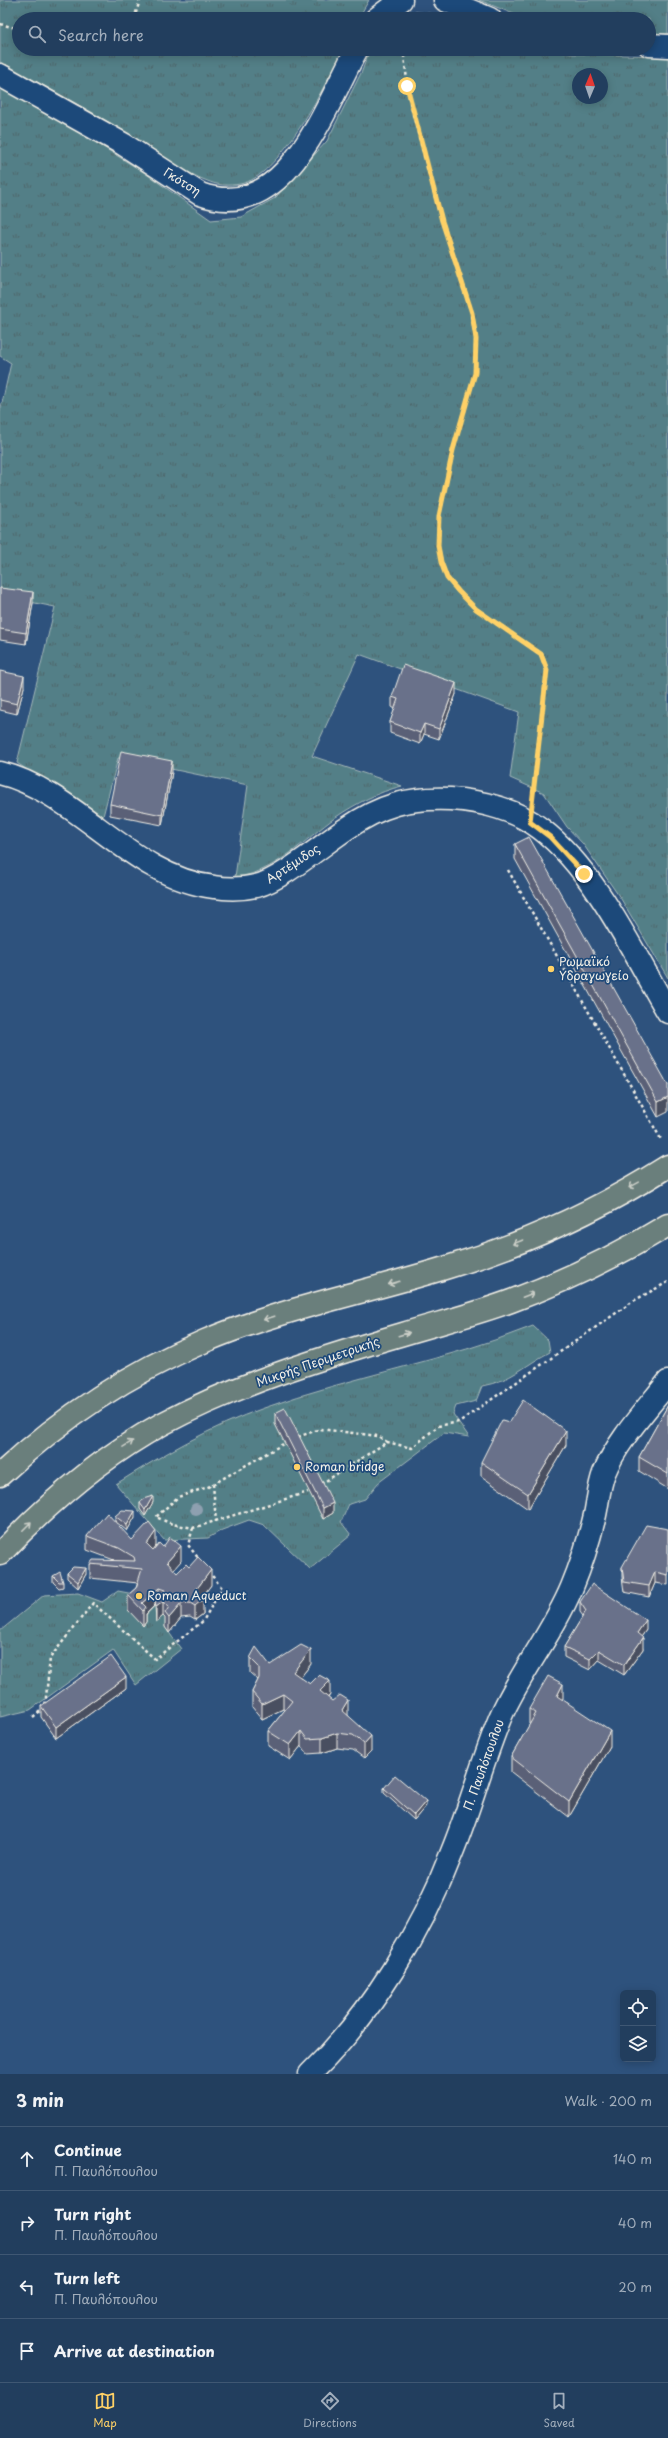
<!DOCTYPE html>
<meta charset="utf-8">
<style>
:root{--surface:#223e5e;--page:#2a4564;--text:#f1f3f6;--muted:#a2aebc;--line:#3f5773;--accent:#ffd166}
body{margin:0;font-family:"Playpen Sans",sans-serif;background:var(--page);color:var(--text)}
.controls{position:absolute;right:12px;bottom:12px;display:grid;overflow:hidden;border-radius:6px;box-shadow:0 2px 10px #0003}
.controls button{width:36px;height:36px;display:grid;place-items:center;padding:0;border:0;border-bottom:1px solid var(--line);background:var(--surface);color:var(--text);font:20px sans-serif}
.compass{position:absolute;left:572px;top:68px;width:36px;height:36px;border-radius:50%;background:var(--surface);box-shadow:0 2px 10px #0003;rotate:2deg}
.stop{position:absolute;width:12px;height:12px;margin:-9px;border:3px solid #ffd166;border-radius:50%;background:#fff}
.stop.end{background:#ffd166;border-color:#fff;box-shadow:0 1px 4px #0008}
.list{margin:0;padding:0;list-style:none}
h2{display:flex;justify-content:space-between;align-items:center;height:52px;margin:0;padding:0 16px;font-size:17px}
h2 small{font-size:13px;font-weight:400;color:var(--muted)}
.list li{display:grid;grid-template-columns:26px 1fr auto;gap:12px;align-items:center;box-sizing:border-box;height:64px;padding:0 16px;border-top:1px solid var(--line)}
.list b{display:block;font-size:15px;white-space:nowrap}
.list p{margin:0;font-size:13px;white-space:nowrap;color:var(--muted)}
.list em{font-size:13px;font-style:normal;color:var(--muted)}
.icon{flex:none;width:22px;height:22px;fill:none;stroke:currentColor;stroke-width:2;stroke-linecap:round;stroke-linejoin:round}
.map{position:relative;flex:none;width:668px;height:2074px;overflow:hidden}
.search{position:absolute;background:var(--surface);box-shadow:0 2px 10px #0003;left:12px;right:12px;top:12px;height:44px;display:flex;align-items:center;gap:10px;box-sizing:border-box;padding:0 14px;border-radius:22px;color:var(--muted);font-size:15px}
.sheet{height:308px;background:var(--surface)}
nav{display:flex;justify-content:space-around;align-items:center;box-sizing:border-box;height:56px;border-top:1px solid var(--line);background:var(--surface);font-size:11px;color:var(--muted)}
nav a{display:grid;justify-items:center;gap:2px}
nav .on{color:var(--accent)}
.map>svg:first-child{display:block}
.grass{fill:url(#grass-tufts);stroke:#a4b8b8;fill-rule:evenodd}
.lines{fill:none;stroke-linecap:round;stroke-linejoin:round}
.minor-casing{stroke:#f4f1e8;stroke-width:25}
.major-casing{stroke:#f4f1e8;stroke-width:25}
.path{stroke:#f4f1e8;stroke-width:2.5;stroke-dasharray:3 3;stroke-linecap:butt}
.minor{stroke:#1f4a7a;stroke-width:22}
.major{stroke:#6b7f7c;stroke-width:22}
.tree{fill:#8ea0b0}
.wall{fill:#5a6177;stroke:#f4f1e8}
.shaded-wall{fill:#4a4f61;stroke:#f4f1e8}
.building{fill:#69718a;stroke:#f4f1e8}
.oneway{stroke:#cbcfc8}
.route{stroke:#ffd166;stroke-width:5}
.poi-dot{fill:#ffd166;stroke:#1f4a7a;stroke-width:1.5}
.labels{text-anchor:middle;stroke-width:3.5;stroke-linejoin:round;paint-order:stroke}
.street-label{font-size:12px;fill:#f4f1e8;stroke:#1f4a7a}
.poi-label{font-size:12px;fill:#f4f1e8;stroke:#1f4a7a;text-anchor:start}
</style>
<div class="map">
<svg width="668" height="2074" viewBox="0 0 668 2074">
<defs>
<pattern id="grass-tufts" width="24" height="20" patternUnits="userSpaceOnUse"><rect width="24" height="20" fill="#537f87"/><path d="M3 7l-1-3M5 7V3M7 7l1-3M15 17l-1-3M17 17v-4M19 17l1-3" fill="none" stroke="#4e666a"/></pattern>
</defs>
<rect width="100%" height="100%" fill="#2e527d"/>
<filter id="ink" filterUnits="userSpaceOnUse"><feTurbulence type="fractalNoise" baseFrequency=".025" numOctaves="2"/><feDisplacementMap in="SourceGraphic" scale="8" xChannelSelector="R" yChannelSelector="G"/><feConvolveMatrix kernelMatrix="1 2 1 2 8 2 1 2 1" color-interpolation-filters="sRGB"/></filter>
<g filter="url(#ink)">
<g class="grass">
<path d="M 0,0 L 369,0 L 358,19 L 19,19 L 19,49 L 343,49 C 326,84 282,172 244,183 C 234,186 220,186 210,182 C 181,172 149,146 122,130 C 82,106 41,84 0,62 Z"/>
<path d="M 479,0 L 668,0 L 668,34 L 649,33 L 649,19 L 526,19 Z"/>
<path d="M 409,11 L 437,14 L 453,19 L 393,19 L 400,13 Z"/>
<path d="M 370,49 L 537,49 L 573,54 L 668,56 L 668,978 L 621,899 L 583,844 L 567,827 L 544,793 L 510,778 L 519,712 L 359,654 L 312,756 L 402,786 C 378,792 357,803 336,817 C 305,839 274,874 235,877 L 248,785 L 118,758 L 102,820 L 17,763 L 55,607 L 0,596 L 0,412 L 11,363 L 0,356 L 0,86 L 37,106 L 145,173 L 211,220 L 241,217 L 275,198 L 327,141 L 362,71 ZM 578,74 L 602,74 L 602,98 L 578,98 Z"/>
<path d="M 533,1326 L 548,1340 L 550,1352 C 525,1365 511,1381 482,1386 L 476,1401 L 456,1406 L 453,1414 L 469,1437 L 444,1433 L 378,1483 L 365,1499 L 349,1504 L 341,1522 L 351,1535 L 310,1569 L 264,1525 L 249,1520 L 222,1530 L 208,1538 L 164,1540 L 116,1484 C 162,1455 212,1426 264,1408 C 352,1376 446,1361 533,1326 Z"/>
<path d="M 118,1591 L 139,1595 L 145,1616 L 159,1602 L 156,1621 L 163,1616 L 166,1618 L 165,1627 L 181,1649 L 136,1685 L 113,1650 L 30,1710 L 0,1717 L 0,1631 L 44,1595 L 78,1593 L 102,1602 Z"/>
</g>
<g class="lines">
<defs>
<g id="minor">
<path d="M 445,0 L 490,19"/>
<path d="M 376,19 L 401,0"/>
<path d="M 649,45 L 668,46"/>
<path d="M 0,75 L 123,144 L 200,194 C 287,225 325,106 357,49"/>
<path d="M 0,773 C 78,792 132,878 214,887 C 227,889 242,889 256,886 C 281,880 323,844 346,829 C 381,805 409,797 451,799 C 482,801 517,810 541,829 C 595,870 634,954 668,1012"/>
<path d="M 310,2074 C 371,2015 422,1931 452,1852 C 470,1808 482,1762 500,1718 C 520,1672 553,1633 572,1587 C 582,1563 589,1540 595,1515 C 598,1501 599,1486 604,1473 C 617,1441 647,1409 668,1382"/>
</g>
<g id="major">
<path d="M 0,1475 C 60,1419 129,1373 205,1341 C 283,1308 368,1292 448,1267 C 525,1244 600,1209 668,1166"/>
<path d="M 0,1554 C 48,1503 100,1458 162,1424 C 237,1384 321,1358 403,1334 C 439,1323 476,1314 511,1301 C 565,1281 619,1255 668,1225"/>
</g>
</defs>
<use href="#minor" class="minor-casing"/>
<use href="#major" class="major-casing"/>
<g class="path">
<path d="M 134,19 L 140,0"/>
<path d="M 0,24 L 19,29"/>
<path d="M 403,49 L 410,102 L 442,221 L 472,313 L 476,339 L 475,373 L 453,450 L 439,516 L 438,546 L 441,562 L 447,578 L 459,592 L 476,609 L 541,654 L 547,670 L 533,793"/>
<path d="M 508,870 L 662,1141"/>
<path d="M 298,1437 L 320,1429 L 378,1436 L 387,1442"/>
<path d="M 283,1444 L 208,1487 L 178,1497 L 156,1517 L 172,1524 L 193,1528 L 308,1492"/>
<path d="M 213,1484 L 216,1522"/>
<path d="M 321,1484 L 387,1442 L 412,1448 L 438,1426 L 459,1422 L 635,1300 L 668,1282"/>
<path d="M 193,1528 L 188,1545 L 199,1559"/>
<path d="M 33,1717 L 45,1707 L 50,1658 L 93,1603 L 155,1659 L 203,1621 L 222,1588 L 209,1572"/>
</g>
<use href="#minor" class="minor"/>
<use href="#major" class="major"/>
</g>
<circle class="tree" cx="196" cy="1509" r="6"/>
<g class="wall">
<path d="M 0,588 L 33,603 L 26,644 L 0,640 Z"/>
<path d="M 0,671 L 24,687 L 17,714 L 0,710 Z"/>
<path d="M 456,694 L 439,739 L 424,734 L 420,744 L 390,733 L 390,722 L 395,709 L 392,707 L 392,697 Z"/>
<path d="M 172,772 L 162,825 L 110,815 L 110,804 Z"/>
<path d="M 515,844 L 668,1085 L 658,1117 L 515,859 Z"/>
<path d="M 668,1405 L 668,1489 L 639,1471 L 639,1457 Z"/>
<path d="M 275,1413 L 333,1513 L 323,1519 L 275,1424 Z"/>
<path d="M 566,1445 L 528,1509 L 481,1476 L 481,1462 Z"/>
<path d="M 153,1502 L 145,1516 L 140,1509 L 140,1503 Z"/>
<path d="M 115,1516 L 135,1517 L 127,1531 L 115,1521 Z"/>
<path d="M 668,1529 L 668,1585 L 655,1583 L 649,1597 L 624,1592 L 622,1577 L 622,1567 Z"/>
<path d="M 87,1536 L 132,1540 L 163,1547 L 181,1561 L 173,1569 L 177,1573 L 211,1585 L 201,1598 L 203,1614 L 195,1620 L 190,1617 L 181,1618 L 169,1633 L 165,1627 L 165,1618 L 163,1616 L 156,1622 L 155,1605 L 146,1614 L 146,1622 L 143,1626 L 128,1610 L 128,1595 L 136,1588 L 138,1583 L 90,1578 L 90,1564 L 114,1560 L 87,1550 Z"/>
<path d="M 67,1573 L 86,1574 L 78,1588 L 67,1578 Z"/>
<path d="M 53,1576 L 63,1582 L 63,1587 L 59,1588 L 53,1582 Z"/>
<path d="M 580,1602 L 646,1630 L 641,1637 L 643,1649 L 624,1675 L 599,1660 L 590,1670 L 564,1657 L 564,1647 L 583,1616 L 580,1612 Z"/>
<path d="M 250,1658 L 270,1665 L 311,1664 L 300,1678 L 310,1684 L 330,1695 L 328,1698 L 348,1715 L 371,1751 L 364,1758 L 353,1750 L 337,1748 L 322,1753 L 307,1754 L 301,1746 L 290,1760 L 268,1746 L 268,1731 L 285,1710 L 283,1709 L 262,1719 L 252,1707 L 252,1692 L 258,1680 L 250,1673 Z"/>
<path d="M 126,1688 L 56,1738 L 41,1717 L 41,1706 Z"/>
<path d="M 563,1698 L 562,1700 L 610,1746 L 569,1817 L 511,1772 L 511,1757 L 530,1724 L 529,1724 L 529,1709 Z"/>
<path d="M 384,1788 L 426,1806 L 414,1820 L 384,1793 Z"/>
</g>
<g class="shaded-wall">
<path d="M 33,592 L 33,603 L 26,644 L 26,633 Z"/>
<path d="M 24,676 L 24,687 L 17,714 L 17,704 Z"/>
<path d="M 456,683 L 456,694 L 439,739 L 439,729 Z"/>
<path d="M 424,724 L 424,734 L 420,744 L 420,733 Z"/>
<path d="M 172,761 L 172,772 L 162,825 L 162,815 Z"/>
<path d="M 668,1097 L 668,1112 L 658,1117 L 658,1102 Z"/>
<path d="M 566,1431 L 566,1445 L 528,1509 L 528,1494 Z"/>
<path d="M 153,1496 L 153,1502 L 145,1516 L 145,1510 Z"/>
<path d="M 333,1503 L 333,1513 L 323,1519 L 323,1508 Z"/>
<path d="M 135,1511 L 135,1517 L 127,1531 L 127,1525 Z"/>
<path d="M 156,1531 L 156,1546 L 147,1559 L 147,1544 Z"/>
<path d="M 181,1546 L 181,1561 L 167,1577 L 167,1562 Z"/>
<path d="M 86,1568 L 86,1574 L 78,1588 L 78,1582 Z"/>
<path d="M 211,1570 L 211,1585 L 197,1604 L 203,1599 L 203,1614 L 195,1620 L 195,1591 Z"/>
<path d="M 655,1572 L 655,1583 L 649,1597 L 649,1586 Z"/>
<path d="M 159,1588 L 159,1602 L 155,1602 L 155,1605 L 146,1614 L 146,1622 L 143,1626 L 143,1611 L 142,1603 Z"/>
<path d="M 163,1602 L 163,1616 L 156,1622 L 156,1607 Z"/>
<path d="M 181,1604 L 181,1618 L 169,1633 L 169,1618 Z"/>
<path d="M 646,1620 L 646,1630 L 637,1643 L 637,1633 Z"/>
<path d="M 643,1638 L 643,1649 L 624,1675 L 624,1665 Z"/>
<path d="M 311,1650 L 311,1664 L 293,1687 L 293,1672 Z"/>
<path d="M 599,1650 L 599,1660 L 590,1670 L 590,1659 Z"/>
<path d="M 126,1677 L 126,1688 L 56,1738 L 56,1727 Z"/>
<path d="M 330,1681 L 330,1695 L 320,1706 L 320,1691 Z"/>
<path d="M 563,1684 L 563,1698 L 557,1711 L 557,1696 Z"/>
<path d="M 283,1694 L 283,1709 L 262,1719 L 262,1704 Z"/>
<path d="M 348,1700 L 348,1715 L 342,1725 L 342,1710 Z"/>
<path d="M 301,1731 L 301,1746 L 290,1760 L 290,1745 Z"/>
<path d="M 610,1731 L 610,1746 L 569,1817 L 569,1802 Z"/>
<path d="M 337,1733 L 337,1748 L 322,1753 L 322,1738 Z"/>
<path d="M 371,1736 L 371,1751 L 364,1758 L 364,1744 Z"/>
<path d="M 426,1801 L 426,1806 L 414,1820 L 414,1815 Z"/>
</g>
<g class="building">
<path d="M 0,588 L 33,592 L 26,633 L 0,629 Z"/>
<path d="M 403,665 L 456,683 L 439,729 L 424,724 L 420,733 L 390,722 L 398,699 L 392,697 Z"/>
<path d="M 0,671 L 24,676 L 17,704 L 0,700 Z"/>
<path d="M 121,751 L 172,761 L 162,815 L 110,804 Z"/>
<path d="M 529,837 L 668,1085 L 668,1097 L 658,1102 L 515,844 Z"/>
<path d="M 523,1400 L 566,1431 L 528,1494 L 481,1462 L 502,1420 L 509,1422 Z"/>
<path d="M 668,1405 L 668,1474 L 639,1457 Z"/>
<path d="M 285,1408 L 333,1503 L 323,1508 L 275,1413 Z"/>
<path d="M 153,1496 L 145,1510 L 140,1503 L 143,1499 Z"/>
<path d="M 122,1510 L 135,1511 L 127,1525 L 115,1516 Z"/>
<path d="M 107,1513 L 132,1540 L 149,1522 L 156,1531 L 147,1544 L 153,1550 L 159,1543 L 163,1547 L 170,1537 L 181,1546 L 167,1562 L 177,1573 L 186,1564 L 189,1567 L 198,1557 L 211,1570 L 195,1591 L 203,1599 L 195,1606 L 190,1603 L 181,1604 L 169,1618 L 165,1613 L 169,1607 L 163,1602 L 156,1607 L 155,1602 L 165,1590 L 159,1588 L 142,1603 L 146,1607 L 143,1611 L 128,1595 L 136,1588 L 142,1569 L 90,1564 L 93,1560 L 135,1561 L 134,1557 L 119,1548 L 87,1536 Z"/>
<path d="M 646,1525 L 668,1529 L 668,1575 L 655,1572 L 649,1586 L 624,1582 L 622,1567 Z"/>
<path d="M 73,1567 L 86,1568 L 78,1582 L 67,1573 Z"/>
<path d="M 60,1572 L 63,1582 L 59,1582 L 53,1576 Z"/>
<path d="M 592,1584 L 646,1620 L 637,1633 L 643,1638 L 624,1665 L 599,1650 L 590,1659 L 564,1647 L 586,1611 L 580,1602 Z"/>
<path d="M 301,1645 L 311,1650 L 293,1672 L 310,1684 L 319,1675 L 330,1681 L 320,1691 L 332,1701 L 340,1695 L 348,1700 L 342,1710 L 371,1736 L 364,1744 L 353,1735 L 337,1733 L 322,1738 L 307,1739 L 301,1731 L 290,1745 L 268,1731 L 292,1701 L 283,1694 L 262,1704 L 252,1692 L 259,1678 L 259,1667 L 250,1658 L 256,1647 L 270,1665 Z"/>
<path d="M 111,1656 L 126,1677 L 56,1727 L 41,1706 Z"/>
<path d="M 548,1676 L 563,1684 L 557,1696 L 610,1731 L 569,1802 L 511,1757 L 536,1713 L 529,1709 Z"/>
<path d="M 395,1775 L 426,1801 L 414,1815 L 384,1788 Z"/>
</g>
<defs><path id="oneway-shaft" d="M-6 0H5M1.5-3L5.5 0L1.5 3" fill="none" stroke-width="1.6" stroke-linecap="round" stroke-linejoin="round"/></defs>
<g class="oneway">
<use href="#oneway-shaft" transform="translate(634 1185) rotate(151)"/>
<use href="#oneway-shaft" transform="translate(518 1242) rotate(158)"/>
<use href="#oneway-shaft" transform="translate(394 1283) rotate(164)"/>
<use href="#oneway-shaft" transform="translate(528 1295) rotate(-21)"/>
<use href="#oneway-shaft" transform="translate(269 1318) rotate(162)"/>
<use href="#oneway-shaft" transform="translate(404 1334) rotate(-16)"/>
<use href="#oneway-shaft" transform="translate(128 1444) rotate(-32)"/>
<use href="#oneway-shaft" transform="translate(27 1526) rotate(-45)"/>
</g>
</g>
<g class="lines" filter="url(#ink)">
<path class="route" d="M 407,86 L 442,221 L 472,313 L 476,339 L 475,373 L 453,450 L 439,516 L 438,546 L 441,562 L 447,578 L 459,592 L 476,609 L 541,654 L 547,670 L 530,822 L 550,837 L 584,874"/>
</g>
<g class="poi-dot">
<circle cx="551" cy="969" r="4"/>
<circle cx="297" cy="1467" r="4"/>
<circle cx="139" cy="1596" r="4"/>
</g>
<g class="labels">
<g class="street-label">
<text transform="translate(182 182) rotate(32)" y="4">Γκότση</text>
<text transform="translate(293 864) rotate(-33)" y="4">Αρτέμιδος</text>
<text transform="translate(318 1362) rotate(-19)" y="4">Μικρής Περιμετρικής</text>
<text transform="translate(484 1765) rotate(-70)" y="4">Π. Παυλόπουλου</text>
</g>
<g class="poi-label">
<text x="559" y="966">Ρωμαϊκό<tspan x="559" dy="14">Υδραγωγείο</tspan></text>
<text x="305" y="1471">Roman bridge</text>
<text x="147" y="1600">Roman Aqueduct</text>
</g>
</g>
</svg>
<div class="controls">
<button><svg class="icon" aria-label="locate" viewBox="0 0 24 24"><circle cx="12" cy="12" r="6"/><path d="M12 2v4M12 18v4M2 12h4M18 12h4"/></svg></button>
<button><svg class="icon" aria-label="layers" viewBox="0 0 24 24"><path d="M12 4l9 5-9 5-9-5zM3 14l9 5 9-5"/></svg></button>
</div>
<svg class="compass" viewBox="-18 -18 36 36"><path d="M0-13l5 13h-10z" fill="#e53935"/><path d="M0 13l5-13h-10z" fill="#a2aebc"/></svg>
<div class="stop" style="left:407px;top:86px"></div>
<div class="stop end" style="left:584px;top:874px"></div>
<div class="search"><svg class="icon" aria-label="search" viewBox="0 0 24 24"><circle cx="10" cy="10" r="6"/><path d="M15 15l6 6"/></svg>Search here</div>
</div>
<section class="sheet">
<h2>3 min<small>Walk · 200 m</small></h2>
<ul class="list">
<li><svg class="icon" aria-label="ahead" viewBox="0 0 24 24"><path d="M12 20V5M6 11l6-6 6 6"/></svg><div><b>Continue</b><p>Π. Παυλόπουλου</p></div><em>140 m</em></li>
<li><svg class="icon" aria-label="right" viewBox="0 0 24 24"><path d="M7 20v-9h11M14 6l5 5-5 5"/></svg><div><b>Turn right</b><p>Π. Παυλόπουλου</p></div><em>40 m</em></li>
<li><svg class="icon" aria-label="left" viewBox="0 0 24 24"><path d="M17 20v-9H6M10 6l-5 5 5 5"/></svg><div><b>Turn left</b><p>Π. Παυλόπουλου</p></div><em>20 m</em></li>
<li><svg class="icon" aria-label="arrive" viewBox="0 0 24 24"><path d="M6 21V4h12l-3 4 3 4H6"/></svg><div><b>Arrive at destination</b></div></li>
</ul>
</section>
<nav>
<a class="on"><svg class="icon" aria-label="map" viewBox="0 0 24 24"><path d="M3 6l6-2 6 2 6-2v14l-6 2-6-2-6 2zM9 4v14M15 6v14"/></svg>Map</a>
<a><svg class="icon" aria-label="directions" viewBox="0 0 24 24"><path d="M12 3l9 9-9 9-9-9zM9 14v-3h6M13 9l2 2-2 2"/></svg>Directions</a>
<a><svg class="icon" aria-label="saved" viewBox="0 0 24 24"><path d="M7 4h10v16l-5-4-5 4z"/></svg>Saved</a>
</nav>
